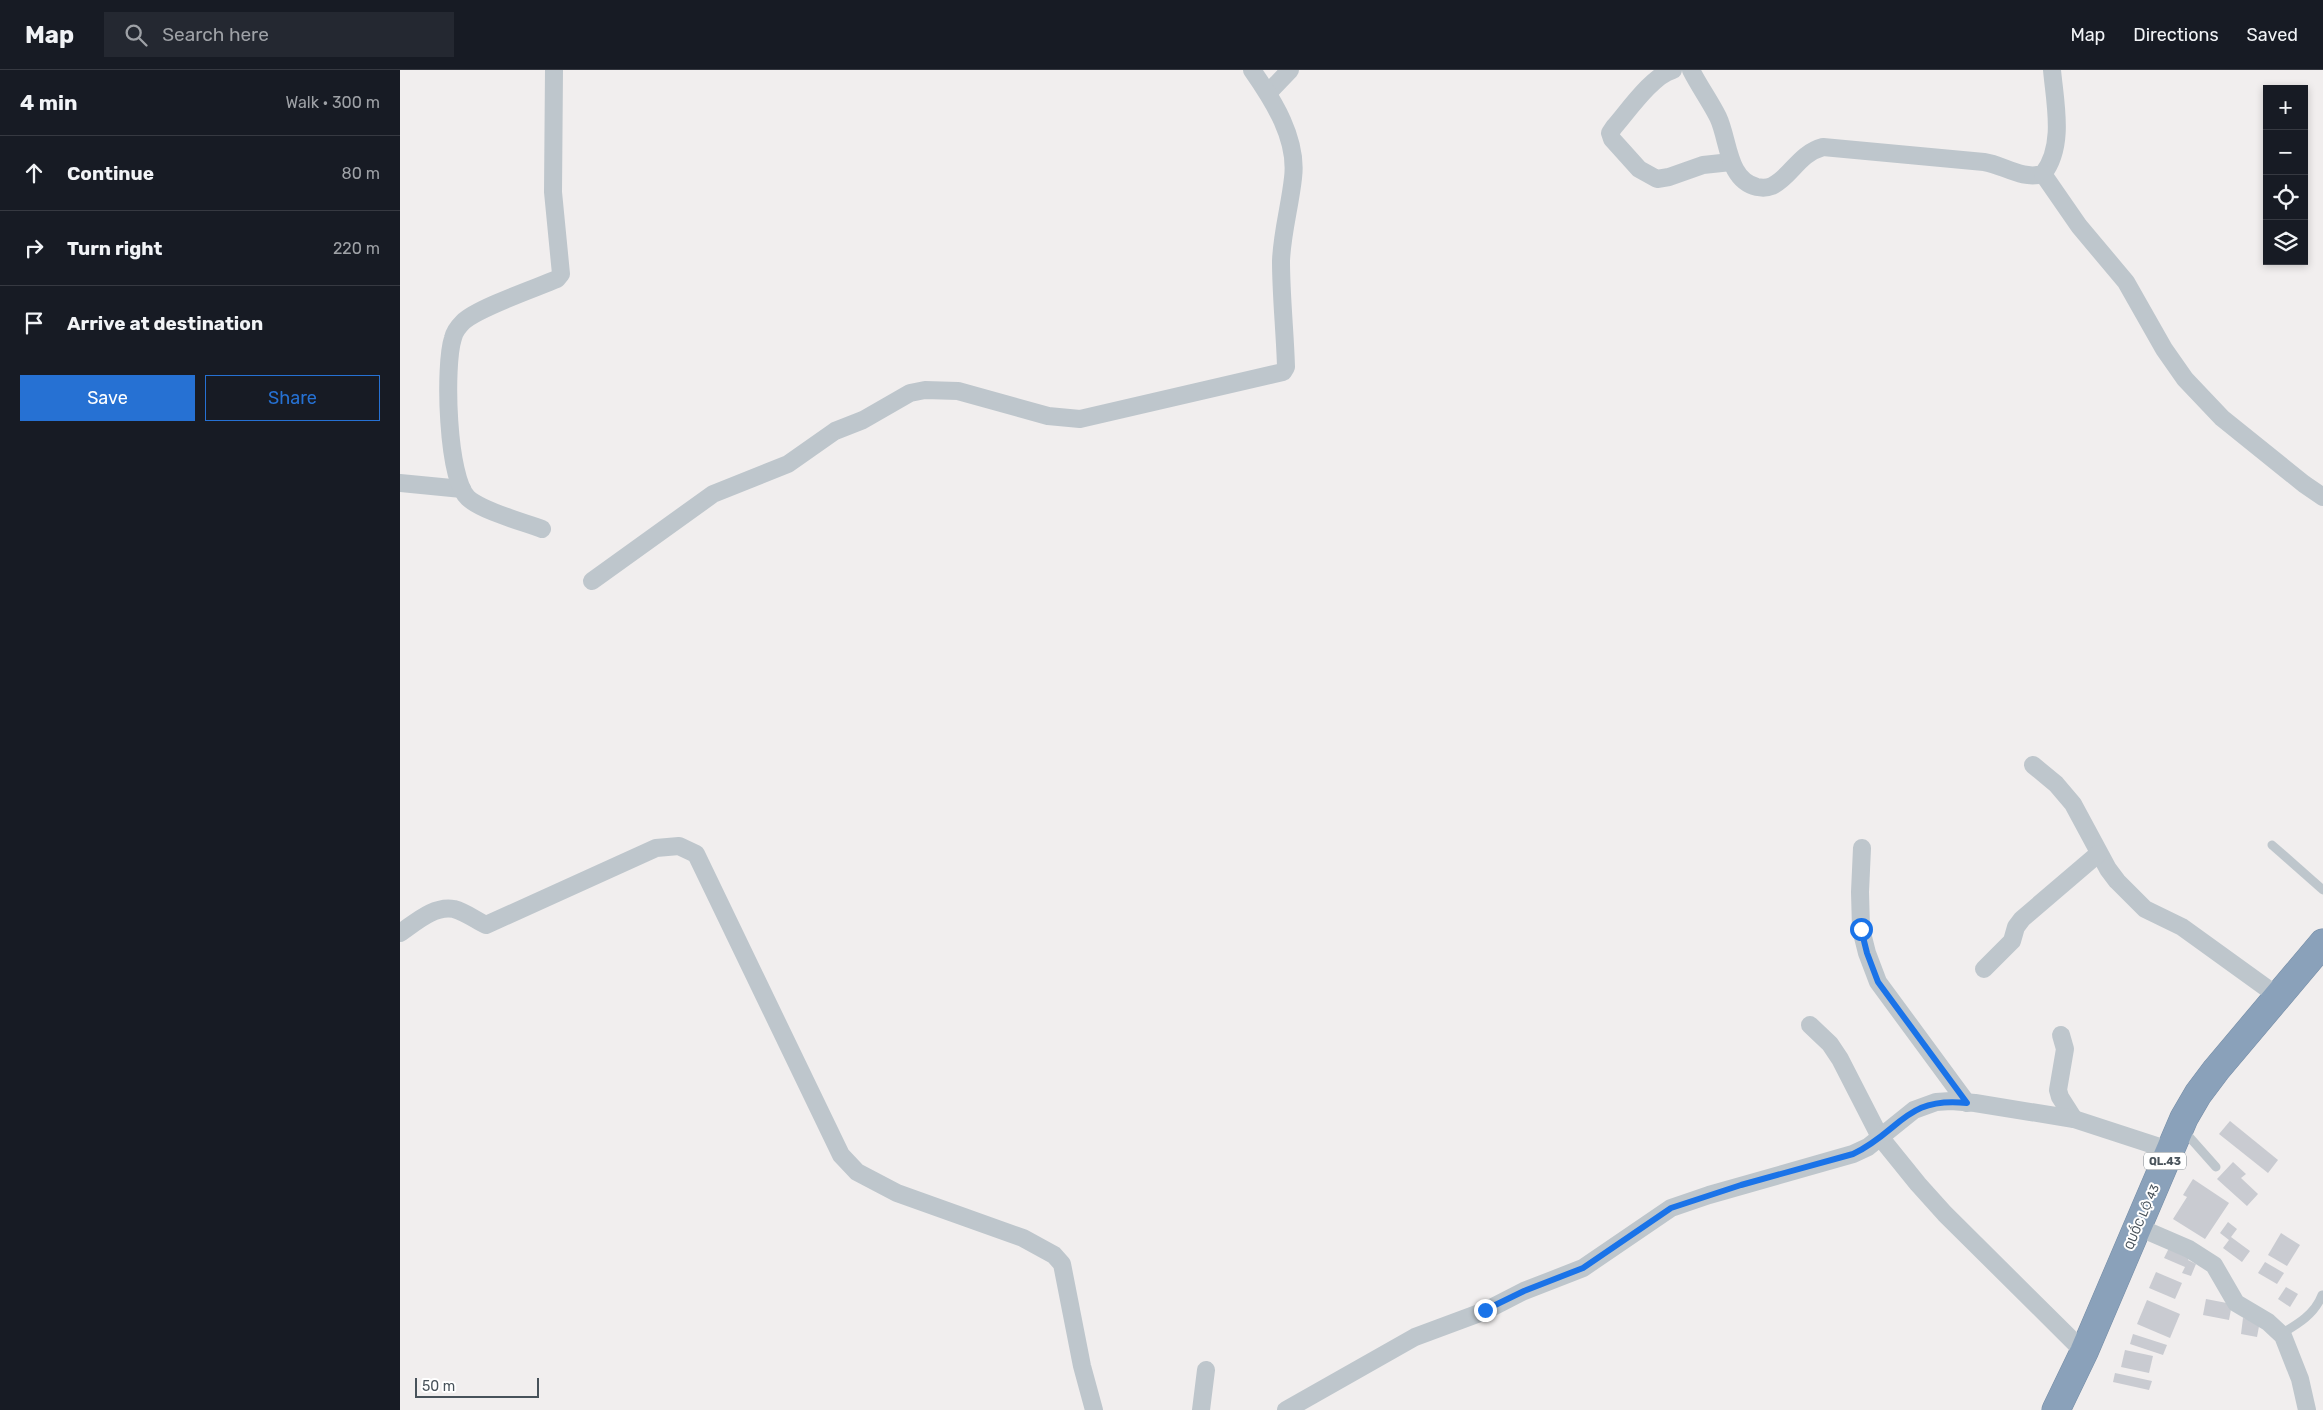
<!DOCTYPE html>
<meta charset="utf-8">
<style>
:root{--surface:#171b24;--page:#242831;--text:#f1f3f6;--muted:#9ea1a6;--line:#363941;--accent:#2671d3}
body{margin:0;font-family:Rubik,sans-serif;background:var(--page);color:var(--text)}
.controls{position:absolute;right:15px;top:15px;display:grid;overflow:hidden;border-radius:0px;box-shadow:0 2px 8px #0003}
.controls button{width:45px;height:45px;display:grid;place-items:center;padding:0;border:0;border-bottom:1px solid var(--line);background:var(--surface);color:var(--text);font:25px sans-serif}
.scale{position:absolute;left:15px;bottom:12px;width:124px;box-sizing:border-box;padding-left:5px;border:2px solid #48525a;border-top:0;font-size:14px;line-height:18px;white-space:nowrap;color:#48525a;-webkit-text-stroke:4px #fff;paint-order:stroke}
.stop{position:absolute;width:15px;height:15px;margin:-11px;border:4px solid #1a73e8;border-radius:50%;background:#fff}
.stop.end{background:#1a73e8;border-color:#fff;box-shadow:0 1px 5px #0008}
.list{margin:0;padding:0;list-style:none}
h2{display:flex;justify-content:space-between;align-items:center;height:65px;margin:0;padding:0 20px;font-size:21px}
h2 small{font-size:16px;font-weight:400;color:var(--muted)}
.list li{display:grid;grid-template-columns:32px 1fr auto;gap:15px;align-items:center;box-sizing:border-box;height:75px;padding:0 20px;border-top:1px solid var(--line)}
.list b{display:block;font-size:19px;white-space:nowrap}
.list em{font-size:16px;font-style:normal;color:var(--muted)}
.actions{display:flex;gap:10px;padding:15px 20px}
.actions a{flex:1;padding:11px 0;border:1px solid var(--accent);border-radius:0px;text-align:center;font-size:18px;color:var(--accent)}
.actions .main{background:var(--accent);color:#fff}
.icon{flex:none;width:28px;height:28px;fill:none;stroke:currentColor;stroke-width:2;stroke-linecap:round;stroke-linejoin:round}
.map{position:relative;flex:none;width:1923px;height:1340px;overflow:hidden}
header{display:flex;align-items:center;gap:30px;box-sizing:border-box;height:70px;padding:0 25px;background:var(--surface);border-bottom:1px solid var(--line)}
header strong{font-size:24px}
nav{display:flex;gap:28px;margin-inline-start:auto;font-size:18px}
.search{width:350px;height:45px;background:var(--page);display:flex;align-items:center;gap:12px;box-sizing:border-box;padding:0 18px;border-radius:0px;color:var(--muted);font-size:19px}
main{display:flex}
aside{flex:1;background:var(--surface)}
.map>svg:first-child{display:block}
.building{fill:#c9cbd1}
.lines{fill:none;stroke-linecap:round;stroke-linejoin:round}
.highway-casing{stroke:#758ca5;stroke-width:29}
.lane{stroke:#bec6cc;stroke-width:9}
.street{stroke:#bec6cc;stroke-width:18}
.highway{stroke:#8aa1ba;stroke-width:28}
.route{stroke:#1a73e8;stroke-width:6}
.labels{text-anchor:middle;stroke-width:4;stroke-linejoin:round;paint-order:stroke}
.shield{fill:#fff;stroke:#7f868c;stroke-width:1}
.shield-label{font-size:11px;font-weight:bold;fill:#48525a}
.street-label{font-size:12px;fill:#48525a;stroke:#fff}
</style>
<header>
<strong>Map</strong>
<div class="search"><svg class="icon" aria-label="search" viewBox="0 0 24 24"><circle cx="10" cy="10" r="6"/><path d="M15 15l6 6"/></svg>Search here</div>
<nav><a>Map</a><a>Directions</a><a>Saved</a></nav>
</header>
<main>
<aside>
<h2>4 min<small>Walk · 300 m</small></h2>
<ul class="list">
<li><svg class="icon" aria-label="ahead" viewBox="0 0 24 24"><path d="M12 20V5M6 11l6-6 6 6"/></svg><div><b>Continue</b></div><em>80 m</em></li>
<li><svg class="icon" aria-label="right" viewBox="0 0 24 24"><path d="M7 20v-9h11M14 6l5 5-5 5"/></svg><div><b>Turn right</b></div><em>220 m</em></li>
<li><svg class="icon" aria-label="arrive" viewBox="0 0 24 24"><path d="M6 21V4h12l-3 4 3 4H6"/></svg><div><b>Arrive at destination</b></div></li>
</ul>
<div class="actions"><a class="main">Save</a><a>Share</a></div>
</aside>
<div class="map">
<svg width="1923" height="1340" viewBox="0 0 1923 1340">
<rect width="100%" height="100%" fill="#f1eeee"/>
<g class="building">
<path d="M 1830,1051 L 1878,1090 L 1868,1103 L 1819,1064 Z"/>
<path d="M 1833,1092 L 1846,1104 L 1841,1108 L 1858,1124 L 1847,1136 L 1817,1109 Z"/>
<path d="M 1793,1109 L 1829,1133 L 1805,1169 L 1773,1149 L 1787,1127 L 1783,1125 Z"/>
<path d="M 1828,1152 L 1837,1159 L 1831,1167 L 1850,1181 L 1842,1192 L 1823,1178 L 1829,1170 L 1820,1163 Z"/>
<path d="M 1881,1163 L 1900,1175 L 1887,1196 L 1868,1185 Z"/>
<path d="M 1770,1176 L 1790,1186 L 1788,1190 L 1796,1194 L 1791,1206 L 1782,1203 L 1785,1197 L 1764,1188 Z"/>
<path d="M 1865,1192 L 1884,1203 L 1877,1214 L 1858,1203 Z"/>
<path d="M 1756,1202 L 1782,1213 L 1775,1229 L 1749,1218 Z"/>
<path d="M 1886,1217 L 1898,1224 L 1890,1237 L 1878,1229 Z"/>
<path d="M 1806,1229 L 1832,1234 L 1829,1250 L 1803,1245 Z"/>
<path d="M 1747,1230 L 1780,1244 L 1770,1268 L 1737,1254 Z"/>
<path d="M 1843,1248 L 1860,1251 L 1857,1267 L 1841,1264 Z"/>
<path d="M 1733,1264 L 1767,1275 L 1763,1285 L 1730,1274 Z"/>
<path d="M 1725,1280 L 1753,1286 L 1749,1303 L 1721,1297 Z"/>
<path d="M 1715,1303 L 1752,1311 L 1749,1320 L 1713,1312 Z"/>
</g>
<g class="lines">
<defs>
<path id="highway" d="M 1656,1340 L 1684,1282 L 1784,1048 L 1798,1024 L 1816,1000 L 1923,873"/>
</defs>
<use href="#highway" class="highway-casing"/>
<g class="lane">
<path d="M 1872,775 L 1923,820"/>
<path d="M 1784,1061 L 1816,1097"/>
<path d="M 1881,1264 C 1898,1254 1915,1244 1922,1225"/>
</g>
<g class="street">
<path d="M 1273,0 C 1253,5 1228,41 1214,57 L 1210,63 L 1212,69 L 1239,99 L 1257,109 L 1269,107 L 1303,95 L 1331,92"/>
<path d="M 1291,0 C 1299,16 1310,31 1318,47 C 1329,70 1327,110 1357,117 C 1362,118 1367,118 1372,116 C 1392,106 1398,84 1423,77 L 1584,92 C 1604,95 1621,110 1643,104 C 1665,76 1655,33 1652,0"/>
<path d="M 868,23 L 890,0"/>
<path d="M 1643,104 L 1679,156 L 1726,212 L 1764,279 L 1785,309 L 1822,348 L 1904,414 L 1923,427"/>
<path d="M 0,413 L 62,419"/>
<path d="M 142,459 C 123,452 82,441 68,428 C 47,409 44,295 53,268 C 54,263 59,256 63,252 C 77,238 136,218 157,209 L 161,204 L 153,122 L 154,0"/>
<path d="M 192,511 L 313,424 L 388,394 L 435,361 L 463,350 L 510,323 L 525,320 L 558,321 L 648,346 L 680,349 L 883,302 L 886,297 C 885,262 881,226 881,191 C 882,163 890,136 893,108 C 898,69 873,30 852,0"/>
<path d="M 1633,695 L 1656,714 L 1673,734 L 1708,799 L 1717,811 L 1745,839 L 1782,857 L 1879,927"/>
<path d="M 1462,778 L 1460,822 L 1461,859 L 1467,883 L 1478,912 L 1567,1033"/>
<path d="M 0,863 C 15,853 34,835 54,839 C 65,842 76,850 86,855 L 256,778 L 279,776 L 296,784 L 441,1085 L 457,1102 L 497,1123 L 623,1168 L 654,1185 L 662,1194 L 682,1296 L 694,1340"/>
<path d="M 1584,899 L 1612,871 L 1616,857 L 1622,849 L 1698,784"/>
<path d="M 1410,955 L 1430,974 L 1440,989 L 1480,1067 L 1518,1114 L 1545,1144 L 1684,1282"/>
<path d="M 1661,965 L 1665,979 L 1658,1020 L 1660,1027 L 1674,1049"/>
<path d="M 1738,1157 L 1789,1179 L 1814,1195 L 1836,1233 L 1868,1252 L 1883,1266 L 1900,1309 L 1907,1340"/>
<path d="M 801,1340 L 806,1300"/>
<path d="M 886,1340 L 1015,1267 L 1085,1241 L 1124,1221 L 1183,1198 L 1271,1138 L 1309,1125 L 1453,1084 L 1468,1077 L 1514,1040 L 1536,1032 L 1551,1031 L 1575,1033 L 1674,1049 L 1769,1080"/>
</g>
<use href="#highway" class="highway"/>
</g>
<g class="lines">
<path class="route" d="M 1085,1240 L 1124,1221 L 1183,1198 L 1271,1138 L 1341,1115 L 1453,1084 C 1500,1062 1505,1026 1567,1033 L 1478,912 L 1467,883 L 1461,859"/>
</g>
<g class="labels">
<rect class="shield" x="1744" y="1082.5" width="42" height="17" rx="4"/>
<g class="shield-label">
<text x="1765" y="1095">QL.43</text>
</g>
<g class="street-label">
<text transform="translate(1742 1147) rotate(-67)" y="4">QUỐC LỘ 43</text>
</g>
</g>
</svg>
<div class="controls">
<button>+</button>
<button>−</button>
<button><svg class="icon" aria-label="locate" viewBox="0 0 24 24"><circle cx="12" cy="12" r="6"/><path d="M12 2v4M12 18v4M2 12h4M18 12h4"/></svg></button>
<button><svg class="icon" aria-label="layers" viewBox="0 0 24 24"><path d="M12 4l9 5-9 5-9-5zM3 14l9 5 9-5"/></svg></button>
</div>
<div class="scale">50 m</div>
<div class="stop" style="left:1461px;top:859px"></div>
<div class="stop end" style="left:1085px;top:1240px"></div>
</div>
</main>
